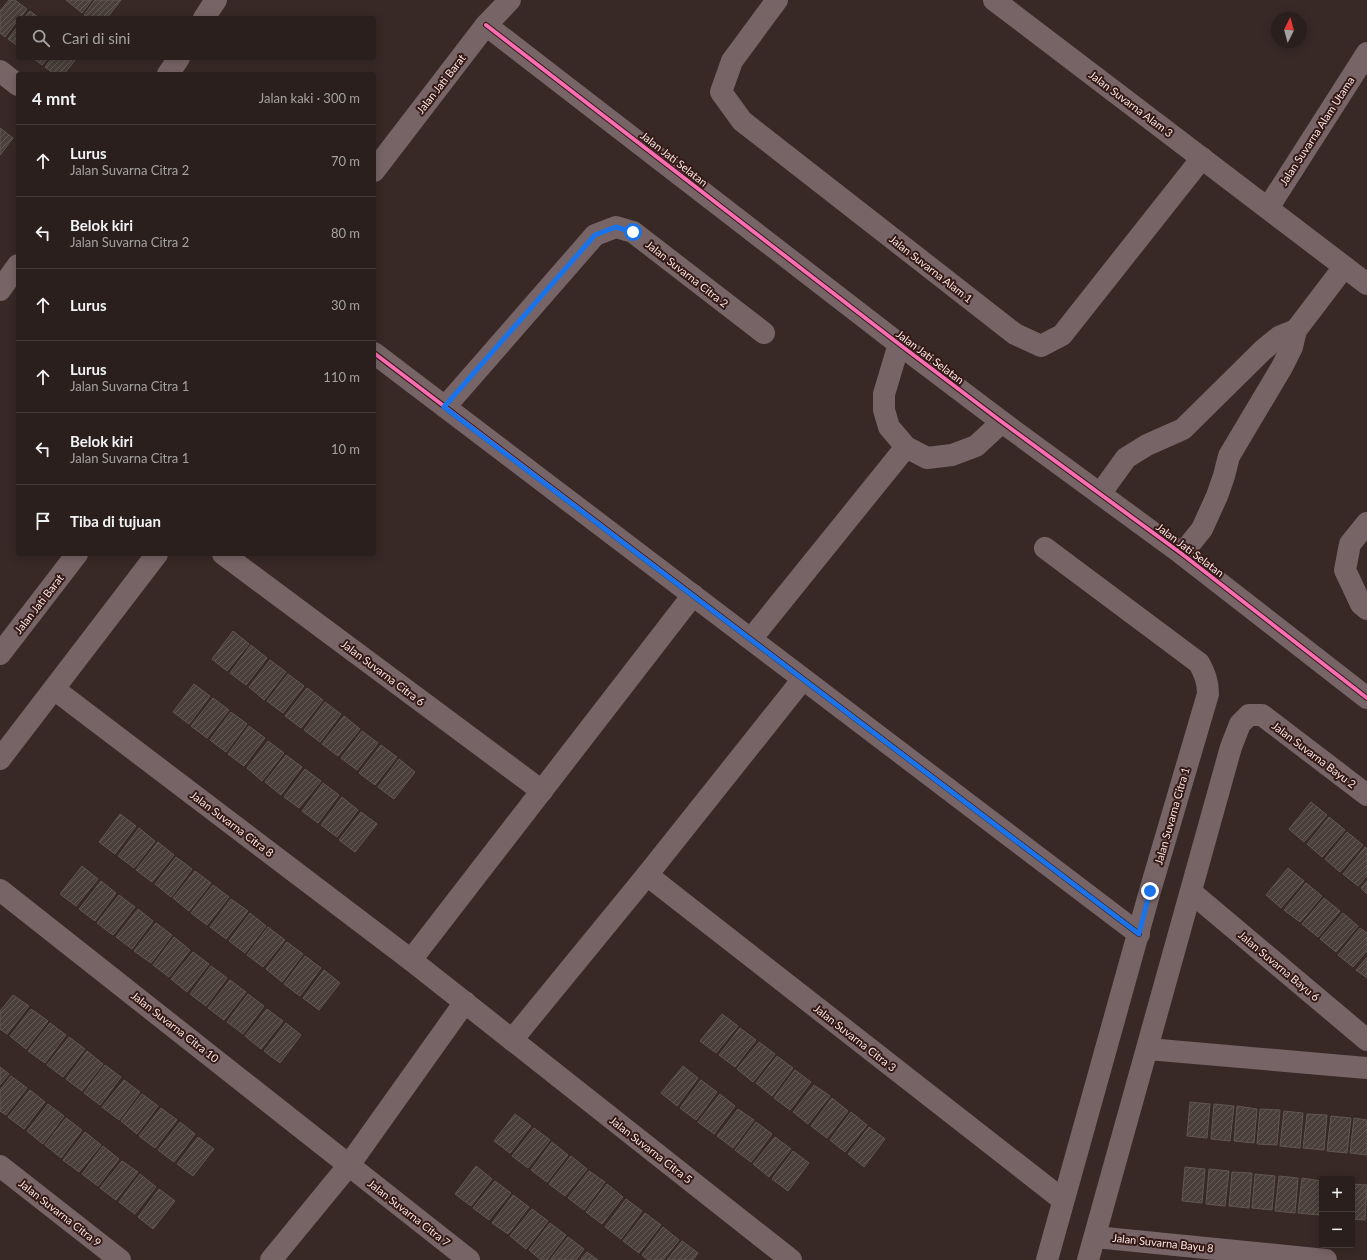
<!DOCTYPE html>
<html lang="id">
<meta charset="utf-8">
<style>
:root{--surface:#2a1f1c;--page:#322725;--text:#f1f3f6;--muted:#a5a2a3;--line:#463d3b}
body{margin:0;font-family:Lato,sans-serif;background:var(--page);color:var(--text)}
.controls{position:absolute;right:12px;bottom:12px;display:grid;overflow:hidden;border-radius:4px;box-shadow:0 2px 10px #0003}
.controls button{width:36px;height:36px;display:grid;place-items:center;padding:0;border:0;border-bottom:1px solid var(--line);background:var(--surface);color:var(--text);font:20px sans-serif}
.compass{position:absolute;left:1271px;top:12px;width:36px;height:36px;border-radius:50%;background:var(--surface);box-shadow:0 2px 10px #0003;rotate:6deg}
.stop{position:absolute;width:12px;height:12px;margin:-9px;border:3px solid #1a73e8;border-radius:50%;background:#fff}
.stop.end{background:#1a73e8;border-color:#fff;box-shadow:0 1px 4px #0008}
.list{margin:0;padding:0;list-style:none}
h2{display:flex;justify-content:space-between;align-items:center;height:52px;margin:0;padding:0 16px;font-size:17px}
h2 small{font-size:13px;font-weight:400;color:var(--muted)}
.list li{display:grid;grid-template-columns:26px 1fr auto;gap:12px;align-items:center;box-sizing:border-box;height:72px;padding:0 16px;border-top:1px solid var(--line)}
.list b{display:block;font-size:15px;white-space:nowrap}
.list p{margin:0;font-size:13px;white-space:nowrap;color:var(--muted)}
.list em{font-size:13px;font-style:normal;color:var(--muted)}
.icon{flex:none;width:22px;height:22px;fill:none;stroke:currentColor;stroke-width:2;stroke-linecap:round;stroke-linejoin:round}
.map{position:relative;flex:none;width:1367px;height:1260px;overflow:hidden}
.search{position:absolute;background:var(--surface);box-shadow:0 2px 10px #0003;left:16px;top:16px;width:360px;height:44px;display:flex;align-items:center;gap:10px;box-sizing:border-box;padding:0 14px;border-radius:4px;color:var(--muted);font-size:15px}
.panel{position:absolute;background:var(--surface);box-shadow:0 2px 10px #0003;left:16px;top:72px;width:360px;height:484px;border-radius:4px}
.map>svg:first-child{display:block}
.building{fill:url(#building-hatch);stroke:#615650}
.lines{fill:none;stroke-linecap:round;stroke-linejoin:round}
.minor{stroke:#776467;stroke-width:22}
.cycleway-casing{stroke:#341916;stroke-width:6}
.cycleway{stroke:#f96db3;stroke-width:4}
.route{stroke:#1a73e8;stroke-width:5}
.labels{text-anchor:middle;stroke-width:4;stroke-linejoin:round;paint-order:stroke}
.street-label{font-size:11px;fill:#f9e6e2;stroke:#341916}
</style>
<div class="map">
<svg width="1367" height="1260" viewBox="0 0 1367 1260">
<defs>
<pattern id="building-hatch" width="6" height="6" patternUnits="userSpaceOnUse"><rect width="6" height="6" fill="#4a3f3a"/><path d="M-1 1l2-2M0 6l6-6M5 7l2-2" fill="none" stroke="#655b56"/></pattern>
</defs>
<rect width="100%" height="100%" fill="#382926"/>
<g class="building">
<path d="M 9,0 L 15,0 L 27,9 L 20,18 L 18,18 L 18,20 L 5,37 L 0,33 L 0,11 Z"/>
<path d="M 66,0 L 92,0 L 82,13 Z"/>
<path d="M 95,0 L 121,0 L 107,18 L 88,18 L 84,15 Z"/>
<path d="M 30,11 L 39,18 L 24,18 Z"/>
<path d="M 18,26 L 18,46 L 8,39 Z"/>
<path d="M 33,58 L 48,58 L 42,65 Z"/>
<path d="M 52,58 L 77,58 L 64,74 L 54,74 L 45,67 Z"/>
<path d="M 0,128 L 13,138 L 0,155 Z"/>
<path d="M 233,631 L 249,644 L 227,671 L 212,659 Z"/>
<path d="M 251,645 L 267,658 L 246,685 L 230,673 Z"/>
<path d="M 270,660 L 286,672 L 264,700 L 249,687 Z"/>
<path d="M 288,674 L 304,686 L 283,713 L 267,701 Z"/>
<path d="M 194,684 L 210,696 L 189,724 L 173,712 Z"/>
<path d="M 307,688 L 323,700 L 301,728 L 285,716 Z"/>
<path d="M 213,698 L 229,710 L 207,738 L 191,726 Z"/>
<path d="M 325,702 L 341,714 L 320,742 L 304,730 Z"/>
<path d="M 231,712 L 247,724 L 226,752 L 210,740 Z"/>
<path d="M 344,716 L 360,729 L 338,756 L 322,744 Z"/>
<path d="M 249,726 L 265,738 L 244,766 L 228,754 Z"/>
<path d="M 362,731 L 378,743 L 357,770 L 341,758 Z"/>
<path d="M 268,741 L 284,753 L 262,781 L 247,768 Z"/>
<path d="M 381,745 L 397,757 L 375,785 L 359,773 Z"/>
<path d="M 286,755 L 302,767 L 281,795 L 265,782 Z"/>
<path d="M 399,759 L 415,772 L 394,799 L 378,787 Z"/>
<path d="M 305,769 L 321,781 L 299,808 L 284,797 Z"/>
<path d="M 323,783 L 339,795 L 318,823 L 302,811 Z"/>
<path d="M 342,797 L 358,810 L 337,837 L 321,825 Z"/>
<path d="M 1311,802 L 1327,815 L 1304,842 L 1289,829 Z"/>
<path d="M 361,812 L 377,824 L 355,852 L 339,840 Z"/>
<path d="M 120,814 L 136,826 L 115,854 L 99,842 Z"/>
<path d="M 1329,817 L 1345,830 L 1322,857 L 1307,844 Z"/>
<path d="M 139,828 L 155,841 L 134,868 L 118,856 Z"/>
<path d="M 1347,832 L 1363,845 L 1340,872 L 1325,859 Z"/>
<path d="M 158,842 L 174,855 L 152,882 L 136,870 Z"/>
<path d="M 1365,847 L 1367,848 L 1367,876 L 1358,886 L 1343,874 Z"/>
<path d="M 176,857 L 192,869 L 171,897 L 155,884 Z"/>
<path d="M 82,866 L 98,879 L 76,906 L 60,894 Z"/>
<path d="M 1288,868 L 1304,881 L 1281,908 L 1266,895 Z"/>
<path d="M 195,871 L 211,883 L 189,911 L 173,898 Z"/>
<path d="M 101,881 L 116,893 L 95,921 L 79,909 Z"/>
<path d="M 1367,881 L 1367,894 L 1361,888 Z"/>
<path d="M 1306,883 L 1322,896 L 1300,922 L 1284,910 Z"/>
<path d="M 213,885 L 229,897 L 207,925 L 191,913 Z"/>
<path d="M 119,895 L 135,907 L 113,935 L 97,923 Z"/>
<path d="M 1324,898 L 1340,911 L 1318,937 L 1302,924 Z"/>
<path d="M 231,899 L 248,911 L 226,939 L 210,927 Z"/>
<path d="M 138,909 L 153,921 L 132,949 L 116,937 Z"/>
<path d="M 250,913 L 266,926 L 245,953 L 229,941 Z"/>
<path d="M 1343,913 L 1358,926 L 1336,952 L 1320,939 Z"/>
<path d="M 156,923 L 172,935 L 151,963 L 134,951 Z"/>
<path d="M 268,927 L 285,940 L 263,967 L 247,955 Z"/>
<path d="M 1360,928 L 1367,933 L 1367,951 L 1353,967 L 1338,955 Z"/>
<path d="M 174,937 L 190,950 L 169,977 L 153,965 Z"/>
<path d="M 287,942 L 303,954 L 282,982 L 266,969 Z"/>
<path d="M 193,952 L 209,964 L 187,992 L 171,979 Z"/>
<path d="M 305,956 L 321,968 L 300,996 L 284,984 Z"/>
<path d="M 1367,957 L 1367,978 L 1356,970 Z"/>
<path d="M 211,966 L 227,978 L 206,1006 L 190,994 Z"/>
<path d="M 324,970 L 340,983 L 319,1010 L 303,998 Z"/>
<path d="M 230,980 L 246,992 L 224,1020 L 208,1008 Z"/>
<path d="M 248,994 L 264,1006 L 243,1034 L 227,1022 Z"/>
<path d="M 13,995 L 29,1006 L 7,1034 L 0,1029 L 0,1011 Z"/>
<path d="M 31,1009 L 48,1021 L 26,1049 L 10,1036 Z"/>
<path d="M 267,1009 L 283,1021 L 261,1049 L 245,1036 Z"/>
<path d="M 722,1014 L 738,1026 L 716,1053 L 700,1041 Z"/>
<path d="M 50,1023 L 66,1035 L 45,1063 L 28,1051 Z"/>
<path d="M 286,1023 L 301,1035 L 280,1063 L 264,1051 Z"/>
<path d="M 740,1028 L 756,1040 L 735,1067 L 719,1055 Z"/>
<path d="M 69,1037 L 85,1049 L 63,1077 L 47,1065 Z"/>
<path d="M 759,1042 L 775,1054 L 753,1082 L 737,1069 Z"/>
<path d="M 87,1051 L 103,1064 L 82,1091 L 66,1079 Z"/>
<path d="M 777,1056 L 793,1068 L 772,1096 L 756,1083 Z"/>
<path d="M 105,1065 L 121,1077 L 100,1105 L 84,1093 Z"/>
<path d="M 683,1066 L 698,1078 L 677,1106 L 661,1093 Z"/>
<path d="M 0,1067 L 9,1074 L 0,1085 Z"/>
<path d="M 795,1070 L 811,1082 L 790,1110 L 774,1098 Z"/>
<path d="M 11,1076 L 27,1088 L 6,1115 L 0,1111 L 0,1090 Z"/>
<path d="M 124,1080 L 140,1092 L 119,1120 L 102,1107 Z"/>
<path d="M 701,1080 L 717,1092 L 696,1120 L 680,1108 Z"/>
<path d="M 814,1085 L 830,1096 L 808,1124 L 793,1112 Z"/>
<path d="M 30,1090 L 45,1102 L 24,1129 L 8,1117 Z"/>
<path d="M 142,1094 L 158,1106 L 137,1134 L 121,1121 Z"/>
<path d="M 720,1094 L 735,1106 L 714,1134 L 698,1122 Z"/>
<path d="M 832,1098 L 848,1111 L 827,1138 L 811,1126 Z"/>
<path d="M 1190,1102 L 1210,1104 L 1207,1138 L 1187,1136 Z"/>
<path d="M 48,1104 L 64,1116 L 43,1144 L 27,1131 Z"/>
<path d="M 1214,1104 L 1234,1106 L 1230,1141 L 1211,1139 Z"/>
<path d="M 1237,1106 L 1257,1109 L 1254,1143 L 1234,1141 Z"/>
<path d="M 161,1108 L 177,1120 L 155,1148 L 139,1136 Z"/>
<path d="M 738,1109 L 754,1120 L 733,1148 L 717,1136 Z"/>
<path d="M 1260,1109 L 1280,1110 L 1277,1145 L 1257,1144 Z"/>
<path d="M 1284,1111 L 1303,1113 L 1300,1148 L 1280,1146 Z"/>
<path d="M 851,1112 L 867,1125 L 845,1152 L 830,1140 Z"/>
<path d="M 515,1114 L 531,1126 L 510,1153 L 494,1141 Z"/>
<path d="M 1307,1114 L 1327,1115 L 1324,1150 L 1303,1148 Z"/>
<path d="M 1331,1116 L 1351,1118 L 1347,1153 L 1327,1151 Z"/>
<path d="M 66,1118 L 82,1130 L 61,1158 L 45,1145 Z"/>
<path d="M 1354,1118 L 1367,1120 L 1367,1155 L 1350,1153 Z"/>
<path d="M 180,1122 L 195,1134 L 174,1162 L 158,1150 Z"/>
<path d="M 756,1122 L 772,1134 L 751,1162 L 735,1150 Z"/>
<path d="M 869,1127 L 885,1139 L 864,1167 L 848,1154 Z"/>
<path d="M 534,1128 L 550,1140 L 528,1168 L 512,1156 Z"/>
<path d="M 85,1132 L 101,1145 L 79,1172 L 63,1160 Z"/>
<path d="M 198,1137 L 214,1149 L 193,1176 L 177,1164 Z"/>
<path d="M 775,1137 L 791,1149 L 769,1177 L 753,1164 Z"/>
<path d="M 552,1142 L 568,1155 L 547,1182 L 531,1170 Z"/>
<path d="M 103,1146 L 119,1159 L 98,1186 L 82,1174 Z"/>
<path d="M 793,1151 L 809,1163 L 788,1191 L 772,1179 Z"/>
<path d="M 571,1156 L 587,1169 L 565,1196 L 549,1184 Z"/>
<path d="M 122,1161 L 138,1172 L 116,1200 L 100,1188 Z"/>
<path d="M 476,1166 L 492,1179 L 471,1206 L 455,1194 Z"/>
<path d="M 1185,1167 L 1205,1169 L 1202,1203 L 1182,1201 Z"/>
<path d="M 1209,1169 L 1229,1171 L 1225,1206 L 1206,1204 Z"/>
<path d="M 589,1171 L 605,1182 L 584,1210 L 568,1198 Z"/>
<path d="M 1232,1172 L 1252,1173 L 1249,1208 L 1229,1206 Z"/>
<path d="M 140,1174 L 156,1187 L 135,1214 L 119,1202 Z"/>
<path d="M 1255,1174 L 1275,1176 L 1272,1210 L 1252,1208 Z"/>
<path d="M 1279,1176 L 1298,1178 L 1295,1213 L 1275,1211 Z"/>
<path d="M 1302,1178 L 1322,1181 L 1319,1215 L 1298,1213 Z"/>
<path d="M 495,1181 L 511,1193 L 489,1220 L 473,1208 Z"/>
<path d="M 607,1184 L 623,1197 L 602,1224 L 586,1212 Z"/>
<path d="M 1352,1184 L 1367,1185 L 1365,1220 L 1352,1219 Z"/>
<path d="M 159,1189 L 175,1201 L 153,1229 L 138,1217 Z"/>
<path d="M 513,1195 L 529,1207 L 508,1234 L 492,1223 Z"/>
<path d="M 626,1199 L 642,1211 L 621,1239 L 605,1227 Z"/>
<path d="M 532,1209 L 548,1221 L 526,1249 L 510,1236 Z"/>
<path d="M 645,1213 L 661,1225 L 639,1253 L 623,1241 Z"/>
<path d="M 550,1223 L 566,1235 L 547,1260 L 541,1260 L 529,1250 Z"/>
<path d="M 663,1227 L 679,1240 L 663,1260 L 648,1260 L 642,1255 Z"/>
<path d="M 568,1237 L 584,1249 L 576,1260 L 550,1260 Z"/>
<path d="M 682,1241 L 698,1253 L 693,1260 L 667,1260 Z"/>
<path d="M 587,1252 L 598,1260 L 580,1260 Z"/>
</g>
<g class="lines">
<g class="minor">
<path d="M 777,0 L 732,61 L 721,92 L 742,121 L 1015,334 L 1041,346 L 1062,335 L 1202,158"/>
<path d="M 994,0 L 1367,284"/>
<path d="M 204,18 L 216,0"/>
<path d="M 486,25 L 899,344 L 1002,422 L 1182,554 L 1367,698"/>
<path d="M 0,71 L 18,85"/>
<path d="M 168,74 L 179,58"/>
<path d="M 374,171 L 486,25 L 510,0"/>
<path d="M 1268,208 L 1367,53"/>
<path d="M 0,290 L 18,265"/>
<path d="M 899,344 L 884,394 L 884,410 L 889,427 L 906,447 L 927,458 L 952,455 L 976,446 L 1002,422"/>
<path d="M 374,353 L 1139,934"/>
<path d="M 445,407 L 595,235 L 616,227 L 633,232 L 764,333"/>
<path d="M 1100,494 L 1126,458 L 1147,445 L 1183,429 L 1263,350 L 1279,337 L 1296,330"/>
<path d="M 1367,523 L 1350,544 L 1345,570 L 1361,604 L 1367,609"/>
<path d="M 1045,548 L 1199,663 C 1205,674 1208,682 1208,694 L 1150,891 L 1047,1260"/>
<path d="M 223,554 L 542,791"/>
<path d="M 1182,554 L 1202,529 L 1217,496 L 1224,476 L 1229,456 L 1282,367 L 1292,347 L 1296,330 L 1344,267"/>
<path d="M 751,639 L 906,447"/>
<path d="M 0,654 L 77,554"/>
<path d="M 54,689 L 411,960 L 791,1260"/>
<path d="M 0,759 L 157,554"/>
<path d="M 647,875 L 1063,1200"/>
<path d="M 0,890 L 469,1260"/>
<path d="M 1191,892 L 1367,1040"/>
<path d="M 411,960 L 693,595"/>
<path d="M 512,1040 L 647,875 L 803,679"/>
<path d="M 1148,1049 L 1367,1068"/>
<path d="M 0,1166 L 120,1260"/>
<path d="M 1095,1237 L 1326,1260"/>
<path d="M 271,1260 L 349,1165 L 465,1002"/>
<path d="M 1088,1260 L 1231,747 L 1240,724 L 1249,715 L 1262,715 L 1367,795"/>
</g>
<defs>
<g id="cycleway">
<path d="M 486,25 L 899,344 L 1002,422 L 1182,554 L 1367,698"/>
<path d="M 374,353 L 1139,934"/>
</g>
</defs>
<use href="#cycleway" class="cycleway-casing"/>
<use href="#cycleway" class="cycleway"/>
</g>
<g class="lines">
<path class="route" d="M 633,232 L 616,227 L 595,235 L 444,407 L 1139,934 L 1150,891"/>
</g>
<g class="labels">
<g class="street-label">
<text transform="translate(441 84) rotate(-52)" y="4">Jalan Jati Barat</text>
<text transform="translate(1131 104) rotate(37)" y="4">Jalan Suvarna Alam 3</text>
<text transform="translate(1317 131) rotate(-57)" y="4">Jalan Suvarna Alam Utama</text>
<text transform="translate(674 159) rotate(38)" y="4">Jalan Jati Selatan</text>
<text transform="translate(931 269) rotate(38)" y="4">Jalan Suvarna Alam 1</text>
<text transform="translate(687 274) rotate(38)" y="4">Jalan Suvarna Citra 2</text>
<text transform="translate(930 357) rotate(37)" y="4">Jalan Jati Selatan</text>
<text transform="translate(1190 550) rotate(37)" y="4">Jalan Jati Selatan</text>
<text transform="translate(39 604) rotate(-52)" y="4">Jalan Jati Barat</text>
<text transform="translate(383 673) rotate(37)" y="4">Jalan Suvarna Citra 6</text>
<text transform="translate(1314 755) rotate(37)" y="4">Jalan Suvarna Bayu 2</text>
<text transform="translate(1172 816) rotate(-74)" y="4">Jalan Suvarna Citra 1</text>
<text transform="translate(232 824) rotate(37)" y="4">Jalan Suvarna Citra 8</text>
<text transform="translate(1279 966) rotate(40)" y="4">Jalan Suvarna Bayu 6</text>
<text transform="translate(175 1027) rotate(38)" y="4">Jalan Suvarna Citra 10</text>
<text transform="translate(855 1038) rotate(38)" y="4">Jalan Suvarna Citra 3</text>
<text transform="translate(651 1150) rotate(38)" y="4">Jalan Suvarna Citra 5</text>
<text transform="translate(60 1213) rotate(38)" y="4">Jalan Suvarna Citra 9</text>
<text transform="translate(409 1213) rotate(38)" y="4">Jalan Suvarna Citra 7</text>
<text transform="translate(1163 1243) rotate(6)" y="4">Jalan Suvarna Bayu 8</text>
</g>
</g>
</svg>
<div class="controls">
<button>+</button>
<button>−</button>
</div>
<svg class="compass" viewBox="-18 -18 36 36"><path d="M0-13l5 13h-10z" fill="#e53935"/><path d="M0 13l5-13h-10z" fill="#a5a2a3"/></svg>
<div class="stop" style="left:633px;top:232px"></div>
<div class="stop end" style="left:1150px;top:891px"></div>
<div class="search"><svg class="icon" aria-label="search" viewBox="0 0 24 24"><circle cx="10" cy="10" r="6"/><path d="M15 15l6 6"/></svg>Cari di sini</div>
<section class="panel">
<h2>4 mnt<small>Jalan kaki · 300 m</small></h2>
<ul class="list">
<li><svg class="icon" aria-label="ahead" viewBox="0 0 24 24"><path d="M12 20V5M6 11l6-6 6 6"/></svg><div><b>Lurus</b><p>Jalan Suvarna Citra 2</p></div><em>70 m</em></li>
<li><svg class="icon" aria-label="left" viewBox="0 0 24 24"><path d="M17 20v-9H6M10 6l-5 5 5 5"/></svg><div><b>Belok kiri</b><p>Jalan Suvarna Citra 2</p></div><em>80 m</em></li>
<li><svg class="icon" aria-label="ahead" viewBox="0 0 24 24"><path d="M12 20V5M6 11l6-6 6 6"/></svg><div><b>Lurus</b></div><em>30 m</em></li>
<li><svg class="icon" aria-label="ahead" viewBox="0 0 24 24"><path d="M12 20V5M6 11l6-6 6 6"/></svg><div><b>Lurus</b><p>Jalan Suvarna Citra 1</p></div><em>110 m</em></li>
<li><svg class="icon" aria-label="left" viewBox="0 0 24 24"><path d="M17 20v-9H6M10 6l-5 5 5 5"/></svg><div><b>Belok kiri</b><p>Jalan Suvarna Citra 1</p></div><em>10 m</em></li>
<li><svg class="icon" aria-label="arrive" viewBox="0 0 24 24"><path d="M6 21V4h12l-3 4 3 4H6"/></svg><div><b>Tiba di tujuan</b></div></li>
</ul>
</section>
</div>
